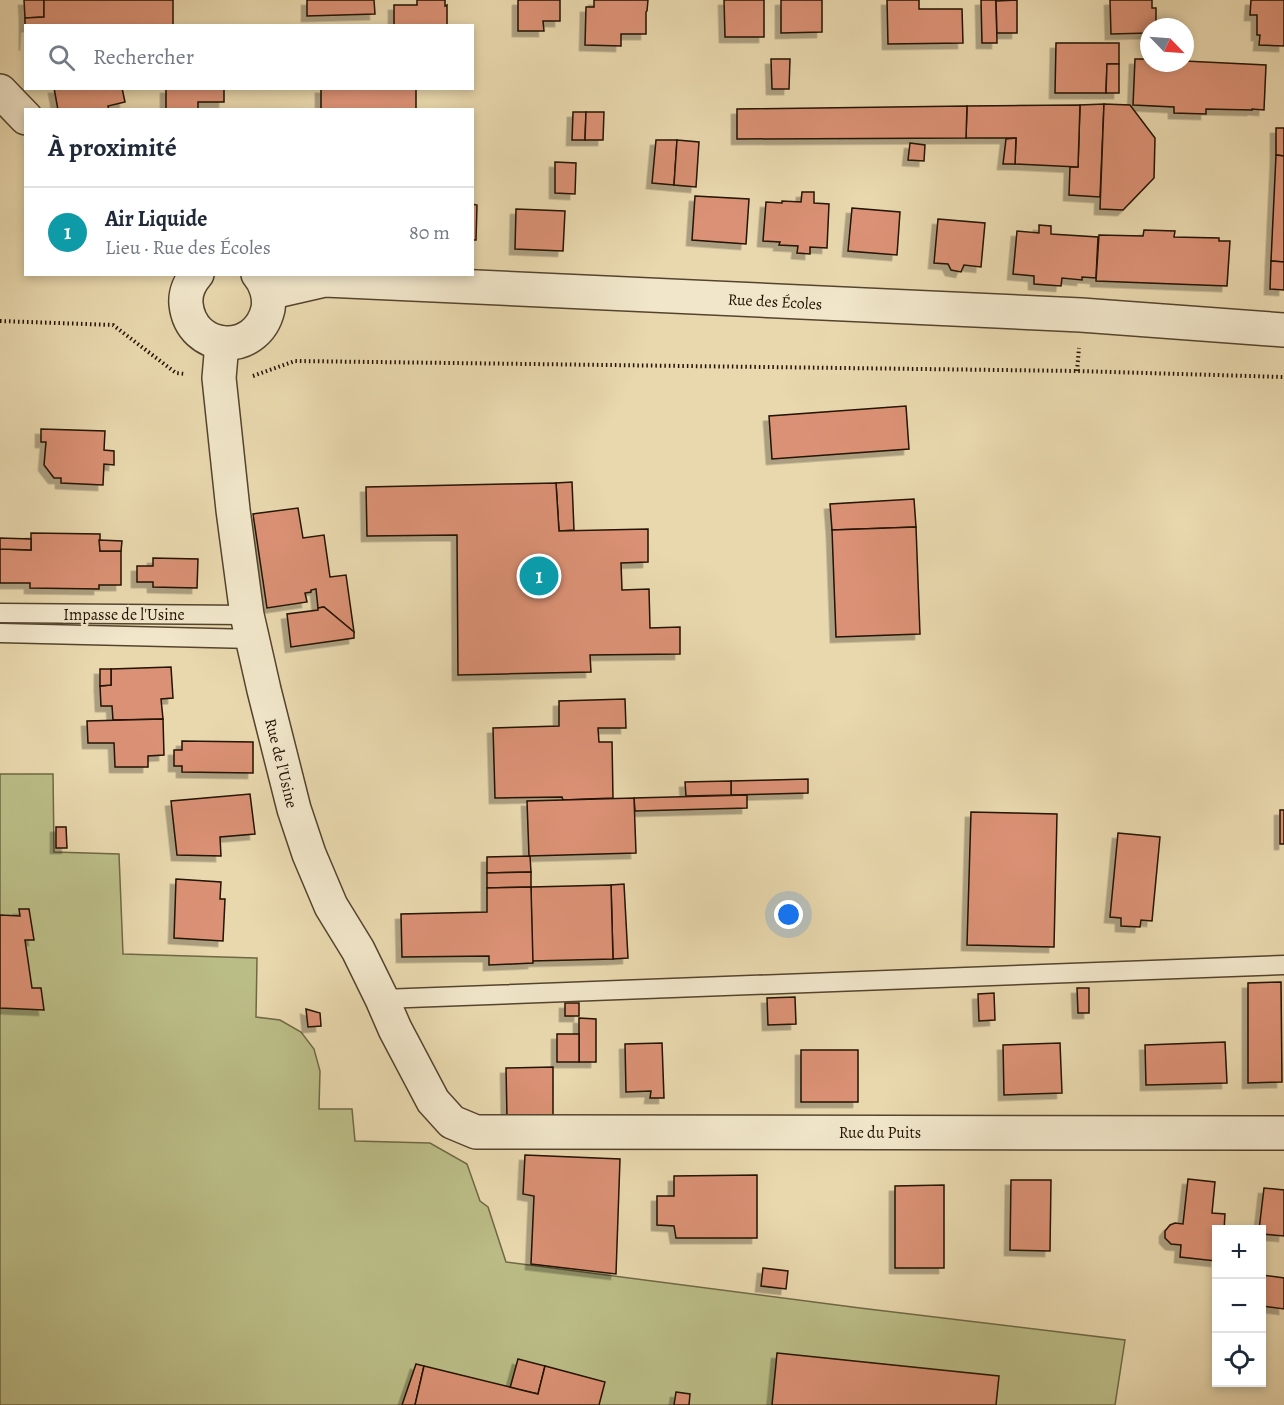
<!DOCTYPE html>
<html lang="fr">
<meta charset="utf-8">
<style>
:root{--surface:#fff;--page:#f2f2f3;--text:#1f2937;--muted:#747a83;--line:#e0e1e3;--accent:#d93025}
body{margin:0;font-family:Alegreya,serif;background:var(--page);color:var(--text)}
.controls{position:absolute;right:18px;bottom:18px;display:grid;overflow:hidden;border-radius:0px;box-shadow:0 3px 9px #0003}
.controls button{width:54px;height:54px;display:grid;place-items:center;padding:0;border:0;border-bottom:2px solid var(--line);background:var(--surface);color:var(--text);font:30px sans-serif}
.compass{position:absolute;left:1140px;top:18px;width:54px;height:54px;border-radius:50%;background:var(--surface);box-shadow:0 3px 9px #0003;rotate:115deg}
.you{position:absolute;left:789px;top:915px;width:21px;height:21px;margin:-15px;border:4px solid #fff;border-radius:50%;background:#1a73e8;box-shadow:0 0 0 9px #1a73e833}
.badge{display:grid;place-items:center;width:39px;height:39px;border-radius:50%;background:var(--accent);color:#fff;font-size:20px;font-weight:700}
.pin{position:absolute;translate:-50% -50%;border:3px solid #fff;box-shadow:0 2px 6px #0006}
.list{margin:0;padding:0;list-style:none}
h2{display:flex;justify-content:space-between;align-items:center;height:78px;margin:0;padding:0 24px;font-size:26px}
h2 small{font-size:20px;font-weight:400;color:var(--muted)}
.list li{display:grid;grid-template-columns:39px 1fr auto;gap:18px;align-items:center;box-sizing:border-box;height:90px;padding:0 24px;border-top:2px solid var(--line)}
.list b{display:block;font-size:22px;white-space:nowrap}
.list p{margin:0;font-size:20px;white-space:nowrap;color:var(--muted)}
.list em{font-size:20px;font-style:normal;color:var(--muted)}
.icon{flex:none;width:33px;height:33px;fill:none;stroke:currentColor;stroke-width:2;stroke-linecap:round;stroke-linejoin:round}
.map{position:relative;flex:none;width:1284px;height:1405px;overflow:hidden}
.search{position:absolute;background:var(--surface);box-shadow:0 3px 9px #0003;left:24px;top:24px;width:450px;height:66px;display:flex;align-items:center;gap:15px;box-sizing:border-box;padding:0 21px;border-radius:0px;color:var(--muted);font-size:22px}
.panel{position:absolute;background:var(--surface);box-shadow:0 3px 9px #0003;left:24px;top:108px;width:450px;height:168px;border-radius:0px}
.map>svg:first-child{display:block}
.green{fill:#bbbd87;stroke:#6f6845;stroke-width:1.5}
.building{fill:#db9174;stroke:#231203;stroke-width:1.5;filter:url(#shadow)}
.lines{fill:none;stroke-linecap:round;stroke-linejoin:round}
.service-casing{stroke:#54442e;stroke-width:21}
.minor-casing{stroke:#54442e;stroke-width:36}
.tertiary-casing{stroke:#54442e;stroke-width:36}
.path{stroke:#231203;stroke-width:4;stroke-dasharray:1.5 3;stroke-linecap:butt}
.service{stroke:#f1e6ca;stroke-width:18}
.minor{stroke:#f1e6ca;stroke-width:33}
.tertiary{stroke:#f1e6ca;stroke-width:33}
.labels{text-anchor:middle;stroke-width:4.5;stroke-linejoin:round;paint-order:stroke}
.street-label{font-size:16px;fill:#231203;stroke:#f1e6ca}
</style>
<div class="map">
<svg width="1284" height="1405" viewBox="0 0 1284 1405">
<defs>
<filter id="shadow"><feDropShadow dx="-5.5" dy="5.5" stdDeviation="0" flood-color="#0004"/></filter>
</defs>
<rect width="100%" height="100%" fill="#e9d8ae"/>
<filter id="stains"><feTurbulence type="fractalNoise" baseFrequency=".00333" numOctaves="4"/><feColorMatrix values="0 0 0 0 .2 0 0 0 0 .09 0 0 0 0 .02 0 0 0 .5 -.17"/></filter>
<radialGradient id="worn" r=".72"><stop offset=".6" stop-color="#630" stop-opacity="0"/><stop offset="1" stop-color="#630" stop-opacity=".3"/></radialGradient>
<path class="green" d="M 0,774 L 53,774 L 54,852 L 119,854 L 123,954 L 257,958 L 256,1017 L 280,1020 L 301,1032 L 314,1049 L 320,1071 L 319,1109 L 352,1109 L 355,1141 L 430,1143 L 467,1164 L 480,1201 L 488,1207 L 506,1262 L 860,1308 L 1125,1340 L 1115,1405 L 0,1405 Z"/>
<g class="building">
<path d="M 24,0 L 44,0 L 44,17 L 25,18 Z"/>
<path d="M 44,0 L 173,0 L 173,26 L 26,26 L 25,45 L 25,18 L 44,17 Z"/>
<path d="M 307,0 L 374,0 L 375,14 L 307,16 Z"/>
<path d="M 417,0 L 445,0 L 445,6 L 447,5 L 447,26 L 394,26 L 394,5 L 417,5 Z"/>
<path d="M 518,0 L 560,0 L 560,21 L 543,21 L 544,31 L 518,31 Z"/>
<path d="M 594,0 L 648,0 L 647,11 L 646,12 L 646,34 L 621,34 L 621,46 L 585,45 L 586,7 L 594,7 Z"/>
<path d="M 724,0 L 764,0 L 764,37 L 725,37 Z"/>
<path d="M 781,0 L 822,0 L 822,32 L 781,33 Z"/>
<path d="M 887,0 L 919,0 L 919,9 L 962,9 L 963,43 L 888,44 Z"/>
<path d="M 981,0 L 996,0 L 997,43 L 982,43 Z"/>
<path d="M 1017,0 L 1017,33 L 997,33 L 996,1 Z"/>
<path d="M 1110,0 L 1152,0 L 1152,8 L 1156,8 L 1156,27 L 1149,27 L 1149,33 L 1111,34 Z"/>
<path d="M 1251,0 L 1284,0 L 1284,46 L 1259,45 L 1260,35 L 1257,35 L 1257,15 L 1250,15 Z"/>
<path d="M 1056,43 L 1119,43 L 1119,64 L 1107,64 L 1106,93 L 1055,93 Z"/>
<path d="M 771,59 L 790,59 L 789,89 L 772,89 Z"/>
<path d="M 1135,59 L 1149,59 L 1149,63 L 1185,63 L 1185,61 L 1266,65 L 1264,110 L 1252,109 L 1252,110 L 1206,109 L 1206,114 L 1174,113 L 1174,107 L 1133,105 Z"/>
<path d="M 1107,64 L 1119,64 L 1119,93 L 1106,93 Z"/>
<path d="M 54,88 L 122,88 L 125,102 L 108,106 L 109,110 L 58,110 Z"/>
<path d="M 166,88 L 224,88 L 224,102 L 198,102 L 198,110 L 166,110 Z"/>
<rect x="321" y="88" width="95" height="22"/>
<path d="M 1104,104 L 1100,197 L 1069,195 L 1070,167 L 1078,167 L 1080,105 Z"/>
<path d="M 1104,104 L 1130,105 L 1155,138 L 1154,178 L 1123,210 L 1100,209 Z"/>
<path d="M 1080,105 L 1078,167 L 1015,164 L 1016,138 L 966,138 L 967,106 Z"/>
<path d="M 967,106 L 966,138 L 737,139 L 737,109 Z"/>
<path d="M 573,112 L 586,112 L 585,140 L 572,140 Z"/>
<path d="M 586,112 L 604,112 L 603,140 L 585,140 Z"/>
<path d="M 1276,128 L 1284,128 L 1284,156 L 1276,155 Z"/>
<path d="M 1016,138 L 1015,164 L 1003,164 L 1006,139 Z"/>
<path d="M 656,140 L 677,140 L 674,185 L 652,183 Z"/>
<path d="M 677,140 L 699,142 L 696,187 L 674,185 Z"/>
<path d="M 910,143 L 925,145 L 924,161 L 908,160 Z"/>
<path d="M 1276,155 L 1284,156 L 1284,262 L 1271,261 Z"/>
<path d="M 555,162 L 576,163 L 575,194 L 555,193 Z"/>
<path d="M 802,192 L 814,192 L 814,203 L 829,204 L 827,248 L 810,247 L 810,254 L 797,253 L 798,246 L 779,245 L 780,242 L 763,241 L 766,202 L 782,203 L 782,201 L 801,202 Z"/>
<path d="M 695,196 L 749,199 L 746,244 L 692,240 Z"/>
<path d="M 472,204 L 477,205 L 476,240 L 472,240 Z"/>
<path d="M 852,208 L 900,212 L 897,255 L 848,251 Z"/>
<path d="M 516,209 L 565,211 L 563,251 L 515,249 Z"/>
<path d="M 938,219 L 985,223 L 981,267 L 964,265 L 961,272 L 951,270 L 948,264 L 934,263 Z"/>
<path d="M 1039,225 L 1051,226 L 1051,234 L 1098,237 L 1096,278 L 1082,277 L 1082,280 L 1062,278 L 1061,286 L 1034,284 L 1034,276 L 1013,274 L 1017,231 L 1039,233 Z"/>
<path d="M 1144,230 L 1175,231 L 1174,237 L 1219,238 L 1219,241 L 1230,241 L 1227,286 L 1096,281 L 1099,235 L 1143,236 Z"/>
<path d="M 1271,261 L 1284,262 L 1284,290 L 1270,289 Z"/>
<path d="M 906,406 L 909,449 L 772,459 L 769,416 Z"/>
<path d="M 41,429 L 105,431 L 104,450 L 114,451 L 114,465 L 104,464 L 103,485 L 61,483 L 61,478 L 54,478 L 44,465 L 46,442 L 41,442 Z"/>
<path d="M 572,482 L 574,530 L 559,531 L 556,483 Z"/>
<path d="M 556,483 L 559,531 L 648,529 L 648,562 L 621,563 L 622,590 L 649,589 L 650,628 L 680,627 L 680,654 L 590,655 L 591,672 L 458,675 L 457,535 L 367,536 L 366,487 Z"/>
<path d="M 914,499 L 916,527 L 832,530 L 830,504 Z"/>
<path d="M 298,508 L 303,538 L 324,535 L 330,577 L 346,575 L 354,632 L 324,607 L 318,608 L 316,589 L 311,590 L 311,592 L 305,593 L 307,602 L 267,608 L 253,514 Z"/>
<path d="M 916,527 L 920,634 L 836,637 L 832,530 Z"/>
<path d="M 31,533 L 100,534 L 100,551 L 121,551 L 121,585 L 99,585 L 99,589 L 30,588 L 30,583 L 0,583 L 0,549 L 31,550 Z"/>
<path d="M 0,538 L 31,539 L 31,550 L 0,549 Z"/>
<path d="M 99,540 L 122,541 L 121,551 L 100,551 Z"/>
<path d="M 153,558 L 198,559 L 197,588 L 153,587 L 153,582 L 137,582 L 137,566 L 153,566 Z"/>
<path d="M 324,607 L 354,632 L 354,638 L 291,647 L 287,614 L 318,610 L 318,608 Z"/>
<path d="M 171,667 L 173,698 L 161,699 L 163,719 L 113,720 L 112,706 L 101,706 L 100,686 L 111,685 L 111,669 Z"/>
<path d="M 100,669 L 111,669 L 111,685 L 100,686 Z"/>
<path d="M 625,699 L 626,728 L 598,728 L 599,742 L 612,742 L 613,798 L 563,800 L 562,797 L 495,798 L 493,728 L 559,726 L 559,701 Z"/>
<path d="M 163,719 L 164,755 L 148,756 L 148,767 L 115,767 L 114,743 L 88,743 L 87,721 Z"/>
<path d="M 182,741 L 253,742 L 253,773 L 182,772 L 182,766 L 174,766 L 174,750 L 182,750 Z"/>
<path d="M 808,779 L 808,793 L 731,795 L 731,781 Z"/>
<path d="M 731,781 L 731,795 L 686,796 L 685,782 Z"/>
<path d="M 250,794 L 255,834 L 220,837 L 221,856 L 177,855 L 171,801 Z"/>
<path d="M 747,795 L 747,808 L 635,811 L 634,798 Z"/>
<path d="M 634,798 L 636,853 L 529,856 L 527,801 Z"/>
<rect x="1280" y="810" width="4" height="34"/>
<path d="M 971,812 L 1057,814 L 1054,947 L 967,945 Z"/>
<path d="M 56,827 L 66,827 L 67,848 L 56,848 Z"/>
<path d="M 1118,833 L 1160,837 L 1152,921 L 1141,920 L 1140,927 L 1121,926 L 1121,918 L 1110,917 Z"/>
<path d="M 530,856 L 531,872 L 487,873 L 487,857 Z"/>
<path d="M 531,872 L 531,887 L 487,888 L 487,873 Z"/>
<path d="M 176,879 L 221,882 L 220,899 L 225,899 L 223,941 L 174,938 Z"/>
<path d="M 624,884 L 628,958 L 613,959 L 611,885 Z"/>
<path d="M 611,885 L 613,959 L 532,961 L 531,887 Z"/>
<path d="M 531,887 L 533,963 L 489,965 L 489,956 L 402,957 L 401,914 L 487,912 L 487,888 Z"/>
<path d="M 19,909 L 29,909 L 34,940 L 25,940 L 32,988 L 41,988 L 44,1010 L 0,1008 L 0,915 L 20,916 Z"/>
<path d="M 1281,982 L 1282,1082 L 1248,1083 L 1248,983 Z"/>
<path d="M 1077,988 L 1089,988 L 1089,1013 L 1078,1013 Z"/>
<path d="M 994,993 L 995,1020 L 979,1021 L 978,994 Z"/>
<path d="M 795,997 L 796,1024 L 768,1025 L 767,998 Z"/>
<rect x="565" y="1003" width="14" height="13"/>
<path d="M 306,1009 L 320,1013 L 321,1026 L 308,1027 Z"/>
<path d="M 579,1018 L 596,1019 L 596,1062 L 579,1062 Z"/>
<rect x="557" y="1034" width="22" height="28"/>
<path d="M 1225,1042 L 1227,1083 L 1146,1085 L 1145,1045 Z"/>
<path d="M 662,1043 L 664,1098 L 650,1098 L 651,1091 L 626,1092 L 625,1044 Z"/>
<path d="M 1060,1043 L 1062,1093 L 1004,1095 L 1003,1045 Z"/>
<rect x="801" y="1050" width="57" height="52"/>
<path d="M 553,1067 L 553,1117 L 507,1118 L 506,1068 Z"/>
<path d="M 525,1155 L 620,1159 L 616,1274 L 531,1264 L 534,1196 L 523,1194 Z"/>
<path d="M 757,1175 L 757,1238 L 676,1238 L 674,1226 L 657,1225 L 657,1196 L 674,1196 L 674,1176 Z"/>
<path d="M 1188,1179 L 1215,1182 L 1212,1213 L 1225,1214 L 1224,1230 L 1216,1230 L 1216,1261 L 1180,1257 L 1181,1245 L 1171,1244 L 1165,1238 L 1165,1231 L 1170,1225 L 1175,1223 L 1183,1224 Z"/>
<path d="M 1011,1180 L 1051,1180 L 1050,1251 L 1010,1250 Z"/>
<path d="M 944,1185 L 944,1268 L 895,1268 L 895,1186 Z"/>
<path d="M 1264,1188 L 1284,1190 L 1284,1236 L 1262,1234 L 1262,1230 L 1259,1230 Z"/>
<path d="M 763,1268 L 788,1271 L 786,1289 L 761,1286 Z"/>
<path d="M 1262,1275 L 1284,1278 L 1284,1309 L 1262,1306 Z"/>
<path d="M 777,1353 L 999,1376 L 996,1405 L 772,1405 Z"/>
<path d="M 518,1359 L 545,1366 L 538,1394 L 510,1388 Z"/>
<path d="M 416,1364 L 424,1366 L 415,1405 L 402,1405 Z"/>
<path d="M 424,1366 L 538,1394 L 545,1366 L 605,1382 L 599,1405 L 415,1405 Z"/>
<path d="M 676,1392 L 690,1394 L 689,1405 L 674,1405 Z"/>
</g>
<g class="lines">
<defs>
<g id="service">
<path d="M 0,613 L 247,615"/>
<path d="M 0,633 L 253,639"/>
<path d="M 382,999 L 1284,965"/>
</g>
<path id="minor" d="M 222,343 L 219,378 L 233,510 L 247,615 L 264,690 L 294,809 L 309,854 L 331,906 L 358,950 L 382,999 L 395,1029 L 433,1101 L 452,1122 L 476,1132 L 1284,1133"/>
<g id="tertiary">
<path d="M 0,91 L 26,118"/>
<path d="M 197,274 C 190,282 185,293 186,304 C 191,353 257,357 268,309 C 270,297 266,283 258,274"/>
<path d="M 268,293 L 325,280 L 1081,315 L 1284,330"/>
</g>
</defs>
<use href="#service" class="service-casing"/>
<use href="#minor" class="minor-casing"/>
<use href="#tertiary" class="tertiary-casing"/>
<g class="path">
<path d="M 0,321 L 113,325 L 176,373 L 185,374"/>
<path d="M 1077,371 L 1079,348"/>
<path d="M 253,376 L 295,361 L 1077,371 L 1284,377"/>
</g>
<use href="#service" class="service"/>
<use href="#minor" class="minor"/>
<use href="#tertiary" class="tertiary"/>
</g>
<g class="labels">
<g class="street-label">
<text transform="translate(775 301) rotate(3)" y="6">Rue des Écoles</text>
<text x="124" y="620">Impasse de l'Usine</text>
<text transform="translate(282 763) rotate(76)" y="6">Rue de l'Usine</text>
<text x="880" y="1138">Rue du Puits</text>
</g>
</g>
<rect width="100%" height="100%" filter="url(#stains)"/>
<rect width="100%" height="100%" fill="url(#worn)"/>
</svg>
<div class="controls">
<button>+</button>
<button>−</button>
<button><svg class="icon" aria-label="locate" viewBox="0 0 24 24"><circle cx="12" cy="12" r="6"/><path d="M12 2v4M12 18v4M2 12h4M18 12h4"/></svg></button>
</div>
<svg class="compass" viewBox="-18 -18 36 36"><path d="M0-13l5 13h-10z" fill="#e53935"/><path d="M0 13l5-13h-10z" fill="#747a83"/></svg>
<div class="you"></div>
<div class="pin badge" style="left:539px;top:576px;background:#0f9aa8">1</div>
<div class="search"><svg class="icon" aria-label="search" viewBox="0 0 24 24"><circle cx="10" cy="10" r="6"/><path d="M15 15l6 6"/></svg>Rechercher</div>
<section class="panel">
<h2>À proximité<small></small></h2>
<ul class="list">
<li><span class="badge" style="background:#0f9aa8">1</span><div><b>Air Liquide</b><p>Lieu · Rue des Écoles</p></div><em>80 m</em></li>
</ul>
</section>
</div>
